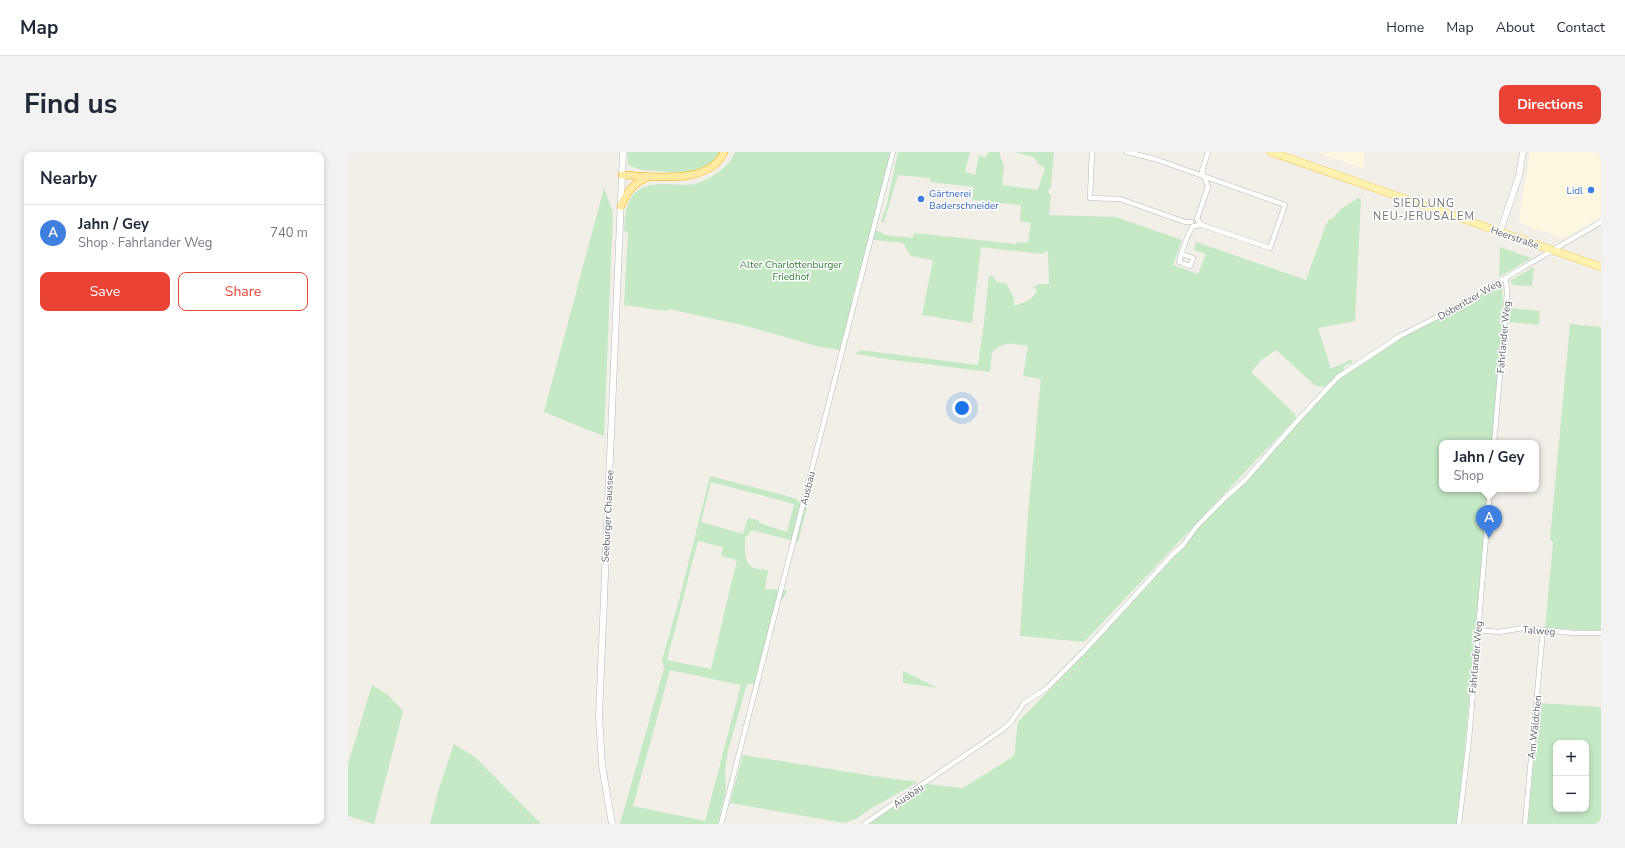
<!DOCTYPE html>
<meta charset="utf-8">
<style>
:root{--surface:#fff;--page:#f2f2f3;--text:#1f2937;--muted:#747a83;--line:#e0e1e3;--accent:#ea4335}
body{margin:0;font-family:"Nunito Sans",sans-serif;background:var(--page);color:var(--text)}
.controls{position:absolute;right:12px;bottom:12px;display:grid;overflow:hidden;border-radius:8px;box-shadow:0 2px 6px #0003}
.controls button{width:36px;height:36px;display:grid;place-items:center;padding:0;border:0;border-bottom:1px solid var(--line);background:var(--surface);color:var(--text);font:20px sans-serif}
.you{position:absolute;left:614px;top:256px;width:14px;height:14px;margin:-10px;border:3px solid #fff;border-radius:50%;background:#1a73e8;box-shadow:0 0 0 6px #1a73e833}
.badge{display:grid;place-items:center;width:26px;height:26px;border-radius:50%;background:var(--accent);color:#fff;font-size:13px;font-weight:700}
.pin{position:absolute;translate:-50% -33px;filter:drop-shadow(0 1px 2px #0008)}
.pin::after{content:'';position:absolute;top:21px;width:14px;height:12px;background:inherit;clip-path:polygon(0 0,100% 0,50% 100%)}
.popup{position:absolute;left:1091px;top:288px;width:100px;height:52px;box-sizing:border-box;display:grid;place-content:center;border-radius:8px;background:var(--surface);filter:drop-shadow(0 1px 3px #0005);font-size:13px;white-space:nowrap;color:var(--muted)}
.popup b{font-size:15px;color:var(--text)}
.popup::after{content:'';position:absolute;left:50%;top:100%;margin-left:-8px;border:8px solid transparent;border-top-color:var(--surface)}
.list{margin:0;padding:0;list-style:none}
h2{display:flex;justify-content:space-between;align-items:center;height:52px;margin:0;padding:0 16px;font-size:17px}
h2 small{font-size:13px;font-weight:400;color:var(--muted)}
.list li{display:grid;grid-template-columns:26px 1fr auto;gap:12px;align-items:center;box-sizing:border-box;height:56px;padding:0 16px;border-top:1px solid var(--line)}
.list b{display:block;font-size:15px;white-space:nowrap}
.list p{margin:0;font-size:13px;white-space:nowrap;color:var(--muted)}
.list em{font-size:13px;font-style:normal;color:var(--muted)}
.actions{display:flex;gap:8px;padding:12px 16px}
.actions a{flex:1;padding:9px 0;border:1px solid var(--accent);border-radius:8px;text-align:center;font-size:14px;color:var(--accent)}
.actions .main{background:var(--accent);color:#fff}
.map{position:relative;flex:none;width:1253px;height:672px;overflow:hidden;border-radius:8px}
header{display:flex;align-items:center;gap:24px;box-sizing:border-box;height:56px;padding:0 20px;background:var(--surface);border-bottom:1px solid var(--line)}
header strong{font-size:19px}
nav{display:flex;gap:22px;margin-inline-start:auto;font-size:14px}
.intro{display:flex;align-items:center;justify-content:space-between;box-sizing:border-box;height:96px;padding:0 24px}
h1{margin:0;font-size:28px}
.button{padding:10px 18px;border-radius:8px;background:var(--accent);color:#fff;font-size:14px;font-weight:700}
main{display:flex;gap:24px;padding:0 24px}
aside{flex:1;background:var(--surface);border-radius:8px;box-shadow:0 2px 6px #0003}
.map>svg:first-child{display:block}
.commercial{fill:#fef7e0}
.green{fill:#c5e8c5;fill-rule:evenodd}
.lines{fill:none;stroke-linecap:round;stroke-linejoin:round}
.minor-casing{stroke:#b5b8bc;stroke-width:5.5}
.secondary-casing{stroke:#b6babf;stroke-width:7}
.primary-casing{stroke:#f2c960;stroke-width:8}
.trunk-casing{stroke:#f9ab00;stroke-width:8}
.minor{stroke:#fff;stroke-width:4.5}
.secondary{stroke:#fff;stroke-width:6}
.primary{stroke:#fff2af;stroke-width:7}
.trunk{stroke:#feeaa1;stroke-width:7}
.shop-dot{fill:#3f7fe0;stroke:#fff;stroke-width:1.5}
.labels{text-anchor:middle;stroke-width:3;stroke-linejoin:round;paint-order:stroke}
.shop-label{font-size:10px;fill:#366cbe;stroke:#fff;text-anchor:end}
.street-label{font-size:10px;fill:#5f6368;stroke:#fff}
.park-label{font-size:10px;fill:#348238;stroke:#fff}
.neighbourhood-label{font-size:11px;letter-spacing:1px;fill:#70757a;stroke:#fff}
</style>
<header>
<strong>Map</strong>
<nav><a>Home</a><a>Map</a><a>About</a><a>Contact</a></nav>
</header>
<div class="intro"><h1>Find us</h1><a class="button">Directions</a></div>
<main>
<aside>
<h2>Nearby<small></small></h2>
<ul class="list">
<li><span class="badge" style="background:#3f7fe0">A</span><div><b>Jahn / Gey</b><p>Shop · Fahrlander Weg</p></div><em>740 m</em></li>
</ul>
<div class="actions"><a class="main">Save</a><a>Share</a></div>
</aside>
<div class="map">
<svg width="1253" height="672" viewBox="0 0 1253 672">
<rect width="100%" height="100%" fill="#f1efe8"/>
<g class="commercial">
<path d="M 968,0 L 1016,0 L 1015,16 L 974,2 Z"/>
<path d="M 1182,0 L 1253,0 L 1253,65 L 1217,86 L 1174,72 L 1171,67 Z"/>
</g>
<g class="green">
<path d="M 279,0 L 373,0 C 356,25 333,21 307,19 C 297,18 288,18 280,12 Z"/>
<path d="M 387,0 L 543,0 L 506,141 L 505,141 L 504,146 L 505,146 L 492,198 L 472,195 L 398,174 L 321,157 L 318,159 L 276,153 L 280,80 L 276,79 C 277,67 277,53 285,43 C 300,25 327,36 347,32 C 355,30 365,24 372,19 C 380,12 383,10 387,0 Z"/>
<path d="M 550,0 L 622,0 L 617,20 L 627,23 L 631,3 L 637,6 L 641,0 L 652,0 L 652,4 L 656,14 L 654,33 L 690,38 L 697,16 L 690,12 L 686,5 L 667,0 L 706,0 L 703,34 L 700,40 L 703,43 L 701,63 L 768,65 L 834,88 L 825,113 L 850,122 L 858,102 L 846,98 L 848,90 L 958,128 L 977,75 L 981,67 L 984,67 L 993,57 L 1010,46 L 1013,47 L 1007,169 L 970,176 L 983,217 L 1004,207 L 1004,211 L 1002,212 L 1000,212 L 995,215 L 996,218 L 976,235 L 968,234 L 928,198 L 913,208 L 904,219 L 904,221 L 947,262 L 948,266 L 736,490 L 672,484 L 680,361 L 693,227 L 675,224 L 680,194 C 663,192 659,188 644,200 L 642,220 L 546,208 L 508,202 L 512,198 L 630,213 L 635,179 L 641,124 L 645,124 L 648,130 L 658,131 L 666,147 L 666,154 C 676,150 685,149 689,138 L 685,135 L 692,132 L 701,132 L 700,99 L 693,102 L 633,95 L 624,171 L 574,163 L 585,108 L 563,104 L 555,91 L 525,88 L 528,78 L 538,83 L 564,86 L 567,81 L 668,92 L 669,90 L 680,91 L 683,71 L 672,69 L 673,53 L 624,48 L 626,35 L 582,30 L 582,26 L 550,23 L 536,70 L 533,70 L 539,52 Z"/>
<path d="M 256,36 L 265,60 L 256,284 L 196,260 Z"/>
<path d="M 1152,95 L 1183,106 L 1151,125 Z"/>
<path d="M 1186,115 L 1184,134 L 1165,133 L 1163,131 L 1163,128 Z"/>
<path d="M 1154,132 L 1155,152 L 1144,291 L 1094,291 L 1094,337 L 1140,337 L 1110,672 L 521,672 L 578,632 L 615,636 L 666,604 L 670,570 L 737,502 L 836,394 L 851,375 L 935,288 L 994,224 L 1030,202 L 1052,185 L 1078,173 L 1144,136 Z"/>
<path d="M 1161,156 L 1192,159 L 1191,173 L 1159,170 Z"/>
<path d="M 1222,172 L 1253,175 L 1253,479 L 1197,476 L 1205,391 L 1202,387 Z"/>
<path d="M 362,324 L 443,345 L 460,352 L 450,390 L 404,378 L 397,386 C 397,406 395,418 420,418 L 417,437 L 439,438 L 438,442 L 432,450 L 424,483 L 418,487 L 406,532 L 399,532 L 380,598 L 377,619 L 378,638 L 370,672 L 272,672 L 316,516 L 314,508 L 330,452 ZM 363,330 L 446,352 L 439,380 L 411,371 L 411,368 L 400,366 L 395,382 L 353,370 ZM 350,389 L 375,395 L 373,404 L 389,408 L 363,517 L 319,508 ZM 322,518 L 393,533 L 357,669 L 285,654 Z"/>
<path d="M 555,519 L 590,536 L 555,531 Z"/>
<path d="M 24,533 L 39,542 L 55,559 L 26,672 L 0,664 L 0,612 Z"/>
<path d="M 1190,551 L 1253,555 L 1253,672 L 1180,672 ZM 1208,591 L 1238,591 L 1238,657 L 1208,657 Z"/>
<path d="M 106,592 L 127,605 L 193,672 L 82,672 L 90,640 Z"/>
<path d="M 395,603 L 525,624 L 570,630 L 522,657 L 508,667 L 496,671 L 382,651 Z"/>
</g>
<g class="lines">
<defs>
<g id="minor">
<path d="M 744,0 L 742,46 L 772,47 L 837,70 L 843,70"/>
<path d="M 779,0 L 807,7 L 937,53 L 922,96 L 851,72"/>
<path d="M 834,102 L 845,106 L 842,114 L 831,110 C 835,98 838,84 845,74 L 849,74 L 852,71 L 849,67 L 860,35 L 854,19 L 860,0"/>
<path d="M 1146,291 L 1159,142 L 1158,126"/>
<path d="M 1130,478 L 1151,480 L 1175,476 L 1226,481 L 1253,481"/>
<path d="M 373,672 L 545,0"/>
<path d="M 516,672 L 654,578 L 663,570 L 676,551 L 698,537 L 735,500 L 823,404 L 835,393 L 849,374 L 878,345 L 896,329 L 950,268 L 990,225 L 1052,184 L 1099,160 L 1253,70"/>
<path d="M 1111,672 L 1121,587 L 1142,337"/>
<path d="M 1177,672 L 1195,478"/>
</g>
<g id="secondary">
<path d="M 1152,80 L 1171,24 L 1175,0"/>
<path d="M 264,672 L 254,613 L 251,564 L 275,0"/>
</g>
<path id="primary" d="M 923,0 L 1253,115"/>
<g id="trunk">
<path d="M 274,23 C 305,24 361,34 376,0"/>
<path d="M 273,54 C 279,40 286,30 301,25"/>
</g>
</defs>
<use href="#minor" class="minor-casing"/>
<use href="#secondary" class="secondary-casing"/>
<use href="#primary" class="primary-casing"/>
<use href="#trunk" class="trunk-casing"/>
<use href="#minor" class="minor"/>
<use href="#secondary" class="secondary"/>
<use href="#primary" class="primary"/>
<use href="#trunk" class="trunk"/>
</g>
<g class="shop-dot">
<circle cx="1243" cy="38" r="4"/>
<circle cx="573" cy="47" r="4"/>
</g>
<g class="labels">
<g class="shop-label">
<text x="1235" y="42">Lidl</text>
<text x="581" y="45" text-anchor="start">Gärtnerei<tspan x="581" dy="12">Baderschneider</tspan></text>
</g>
<g class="street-label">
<text transform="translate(1167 85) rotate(19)" y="4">Heerstraße</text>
<text transform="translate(1121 147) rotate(-30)" y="4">Döberitzer Weg</text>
<text transform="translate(1155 185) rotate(-85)" y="4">Fahrlander Weg</text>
<text transform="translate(459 336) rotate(-76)" y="4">Ausbau</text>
<text transform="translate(259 364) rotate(-87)" y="4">Seeburger Chaussee</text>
<text transform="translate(1191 478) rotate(4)" y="4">Talweg</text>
<text transform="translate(1127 505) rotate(-85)" y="4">Fahrlander Weg</text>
<text transform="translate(1186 575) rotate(-84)" y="4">Am Wäldchen</text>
<text transform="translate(560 643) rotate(-34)" y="4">Ausbau</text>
</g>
<g class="park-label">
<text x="443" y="116">Alter Charlottenburger<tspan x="443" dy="12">Friedhof</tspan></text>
</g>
<g class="neighbourhood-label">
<text x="1076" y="55">SIEDLUNG<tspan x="1076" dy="13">NEU-JERUSALEM</tspan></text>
</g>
</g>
</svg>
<div class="controls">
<button>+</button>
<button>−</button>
</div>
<div class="you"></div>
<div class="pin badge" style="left:1141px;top:386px;background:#3f7fe0">A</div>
<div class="popup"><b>Jahn / Gey</b>Shop</div>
</div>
</main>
